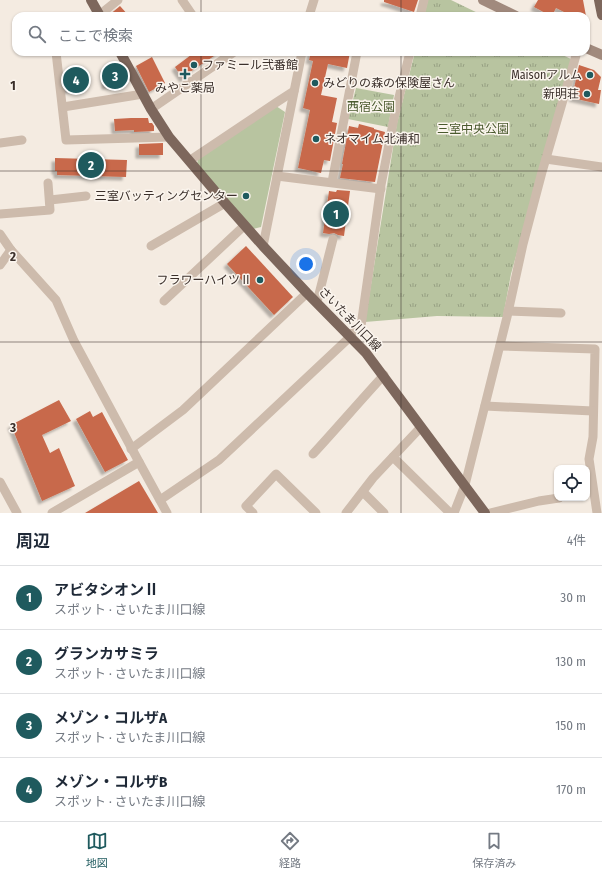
<!DOCTYPE html>
<html lang="ja">
<meta charset="utf-8">
<style>
:root{--surface:#fff;--page:#f6f6f7;--text:#1f2937;--muted:#747a83;--line:#e0e1e3;--accent:#1f5a5e}
body{margin:0;font-family:"Fira Sans Condensed","Noto Sans JP",sans-serif;background:var(--page);color:var(--text)}
.controls{position:absolute;right:12px;bottom:12px;display:grid;overflow:hidden;border-radius:8px;box-shadow:0 1px 3px #0004}
.controls button{width:36px;height:36px;display:grid;place-items:center;padding:0;border:0;border-bottom:1px solid var(--line);background:var(--surface);color:var(--text);font:20px sans-serif}
.you{position:absolute;left:306px;top:264px;width:14px;height:14px;margin:-10px;border:3px solid #fff;border-radius:50%;background:#1a73e8;box-shadow:0 0 0 6px #1a73e833}
.badge{display:grid;place-items:center;width:26px;height:26px;border-radius:50%;background:var(--accent);color:#fff;font-size:13px;font-weight:700}
.pin{position:absolute;translate:-50% -50%;border:2px solid #fff;box-shadow:0 1px 4px #0006}
.list{margin:0;padding:0;list-style:none}
h2{display:flex;justify-content:space-between;align-items:center;height:52px;margin:0;padding:0 16px;font-size:17px}
h2 small{font-size:13px;font-weight:400;color:var(--muted)}
.list li{display:grid;grid-template-columns:26px 1fr auto;gap:12px;align-items:center;box-sizing:border-box;height:64px;padding:0 16px;border-top:1px solid var(--line)}
.list b{display:block;font-size:15px;white-space:nowrap}
.list p{margin:0;font-size:13px;white-space:nowrap;color:var(--muted)}
.list em{font-size:13px;font-style:normal;color:var(--muted)}
.icon{flex:none;width:22px;height:22px;fill:none;stroke:currentColor;stroke-width:2;stroke-linecap:round;stroke-linejoin:round}
.map{position:relative;flex:none;width:602px;height:513px;overflow:hidden}
.search{position:absolute;background:var(--surface);box-shadow:0 1px 3px #0004;left:12px;right:12px;top:12px;height:44px;display:flex;align-items:center;gap:10px;box-sizing:border-box;padding:0 14px;border-radius:12px;color:var(--muted);font-size:15px}
.sheet{height:308px;background:var(--surface)}
nav{display:flex;justify-content:space-around;align-items:center;box-sizing:border-box;height:56px;border-top:1px solid var(--line);background:var(--surface);font-size:11px;color:var(--muted)}
nav a{display:grid;justify-items:center;gap:2px}
nav .on{color:var(--accent)}
.map>svg:first-child{display:block}
.grass{fill:#b8c4a0}
.park{fill:url(#park-tufts)}
.building{fill:#c8694b;filter:url(#shadow)}
.lines{fill:none;stroke-linecap:round;stroke-linejoin:round}
.street{stroke:#cdbbac;stroke-width:9}
.secondary{stroke:#a18a7d;stroke-width:10}
.primary{stroke:#7d675c;stroke-width:10}
.grid{fill:none;stroke:#3b302b;stroke-width:1;stroke-opacity:0.55}
.poi-dot{fill:#1f5a5e;stroke:#fbf5ee;stroke-width:1.5}
.labels{text-anchor:middle;stroke-width:3;stroke-linejoin:round;paint-order:stroke}
.poi-label{font-size:12px;fill:#3b302b;stroke:#fbf5ee;text-anchor:end}
.park-label{font-size:12px;fill:#4a5a2e;stroke:#fbf5ee}
.street-label{font-size:12px;fill:#3b302b;stroke:#fbf5ee}
.grid-label{font-size:13px;text-anchor:middle;font-weight:bold;fill:#3b302b;stroke:#fbf5ee;stroke-width:3;stroke-linejoin:round;paint-order:stroke}
</style>
<div class="map">
<svg width="602" height="513" viewBox="0 0 602 513">
<defs>
<pattern id="park-tufts" width="24" height="20" patternUnits="userSpaceOnUse"><rect width="24" height="20" fill="#b8c4a0"/><path d="M3 7l-1-3M5 7V3M7 7l1-3M15 17l-1-3M17 17v-4M19 17l1-3" fill="none" stroke="#97a083"/></pattern>
<filter id="shadow"><feDropShadow dx="-3.5" dy="3.5" stdDeviation="1" flood-color="#0004"/></filter>
</defs>
<rect width="100%" height="100%" fill="#f4ebe1"/>
<path class="grass" d="M 276,106 L 285,112 L 261,227 L 253,229 L 197,164 L 198,159 Z"/>
<g class="park">
<path d="M 428,0 L 451,0 L 484,16 L 424,16 Z"/>
<path d="M 415,52 L 556,52 L 571,59 L 511,274 L 503,317 L 437,316 L 365,322 L 397,123 Z"/>
<path d="M 356,88 L 394,95 L 388,127 L 348,119 Z"/>
</g>
<g class="building">
<path d="M 384,0 L 418,0 L 414,12 L 384,2 Z"/>
<path d="M 538,0 L 583,0 L 586,16 L 572,16 L 556,8 L 552,16 L 551,16 L 534,7 Z"/>
<path d="M 120,6 L 129,16 L 108,16 Z"/>
<path d="M 195,52 L 220,52 L 190,72 L 191,74 L 183,79 L 175,67 Z"/>
<path d="M 311,52 L 350,52 L 347,68 L 328,64 L 321,95 L 337,98 L 332,122 L 337,123 L 330,161 L 324,160 L 321,173 L 298,168 L 310,110 L 303,108 L 313,61 L 309,60 Z"/>
<path d="M 152,57 L 165,83 L 149,92 L 136,66 Z"/>
<path d="M 579,65 L 594,70 L 601,77 L 598,90 L 601,90 L 599,104 L 572,98 Z"/>
<path d="M 120,66 L 125,74 L 126,85 L 105,86 L 104,67 Z"/>
<path d="M 85,69 L 87,88 L 67,90 L 65,72 Z"/>
<path d="M 131,118 L 148,118 L 149,123 L 152,123 L 154,126 L 154,131 L 134,132 L 134,130 L 115,131 L 114,119 Z"/>
<path d="M 359,124 L 374,128 L 374,129 L 385,132 L 375,182 L 340,178 L 343,164 L 342,164 L 349,126 L 358,128 Z"/>
<path d="M 163,143 L 163,155 L 139,155 L 139,144 Z"/>
<path d="M 55,158 L 127,160 L 126,177 L 57,175 L 57,171 L 55,171 Z"/>
<path d="M 337,190 L 350,191 L 344,236 L 338,235 L 334,233 L 329,234 L 323,233 L 329,191 L 336,192 Z"/>
<path d="M 246,246 L 293,297 L 274,315 L 227,264 Z"/>
<path d="M 59,400 L 71,421 L 42,435 L 50,453 L 59,448 L 75,486 L 42,501 L 11,425 Z"/>
<path d="M 90,411 L 93,417 L 102,412 L 128,460 L 105,472 L 76,419 Z"/>
<path d="M 139,481 L 158,513 L 85,513 Z"/>
</g>
<g class="lines">
<g class="street">
<path d="M 182,0 L 193,16"/>
<path d="M 98,16 L 118,0"/>
<path d="M 309,16 L 314,0"/>
<path d="M 420,16 L 424,0"/>
<path d="M 56,52 L 66,140 L 169,137"/>
<path d="M 63,107 L 143,94"/>
<path d="M 151,109 L 234,52"/>
<path d="M 0,143 L 22,140"/>
<path d="M 546,159 L 602,167"/>
<path d="M 189,161 L 277,102 L 294,91"/>
<path d="M 277,176 L 381,189"/>
<path d="M 332,182 L 357,52"/>
<path d="M 50,200 L 86,196"/>
<path d="M 0,214 L 50,210 L 48,183"/>
<path d="M 0,234 L 11,250 L 56,300 L 74,341 L 139,462 L 167,513"/>
<path d="M 151,246 L 225,203"/>
<path d="M 263,246 L 302,52"/>
<path d="M 0,265 L 11,250"/>
<path d="M 164,301 L 245,225"/>
<path d="M 317,302 L 333,239"/>
<path d="M 508,311 L 561,313"/>
<path d="M 349,335 L 361,326 L 381,185 L 394,118 L 410,52"/>
<path d="M 500,346 L 595,349 L 593,437 L 589,459 L 597,513"/>
<path d="M 485,406 L 593,411"/>
<path d="M 131,449 L 183,410 L 307,293"/>
<path d="M 313,454 C 337,428 360,401 384,375"/>
<path d="M 393,457 L 450,513"/>
<path d="M 0,482 L 17,513"/>
<path d="M 363,492 L 384,513"/>
<path d="M 160,500 L 219,460 L 350,337"/>
<path d="M 52,513 L 139,462"/>
<path d="M 253,513 L 246,506 L 276,474 L 316,513"/>
<path d="M 346,513 L 373,478 L 421,427"/>
<path d="M 454,513 L 465,485 L 507,317 L 523,244 L 542,172 L 577,52"/>
<path d="M 490,513 L 539,501 L 559,498"/>
</g>
<g class="secondary">
<path d="M 483,0 L 516,16"/>
<path d="M 586,48 L 602,55"/>
</g>
<g class="primary">
<path d="M 91,0 L 100,16"/>
<path d="M 599,0 L 602,15"/>
<path d="M 120,52 L 151,109 L 169,137 L 225,203 L 263,246 L 307,293 L 366,353 L 485,513"/>
</g>
</g>
<path class="grid" d="M 201,0 L 201,16M 401,0 L 401,16M 201,52 L 201,513M 401,52 L 401,513M 0,171 L 602,171M 0,342 L 602,342"/>
<g class="poi-dot">
<circle cx="194" cy="65" r="4"/>
<path d="M183 68h4v4h4v4h-4v4h-4v-4h-4v-4h4z"/>
<circle cx="590" cy="75" r="4"/>
<circle cx="315" cy="83" r="4"/>
<circle cx="587" cy="94" r="4"/>
<circle cx="316" cy="139" r="4"/>
<circle cx="246" cy="196" r="4"/>
<circle cx="260" cy="280" r="4"/>
</g>
<g class="labels">
<g class="poi-label">
<text x="202" y="69" text-anchor="start">ファミール弐番館</text>
<text x="582" y="79">Maisonアルム</text>
<text x="323" y="87" text-anchor="start">みどりの森の保険屋さん</text>
<text x="185" y="92" text-anchor="middle">みやこ薬局</text>
<text x="579" y="98">新明荘</text>
<text x="324" y="143" text-anchor="start">ネオマイム北浦和</text>
<text x="238" y="200">三室バッティングセンター</text>
<text x="252" y="284">フラワーハイツⅡ</text>
</g>
<g class="park-label">
<text x="371" y="111">西宿公園</text>
<text x="473" y="133">三室中央公園</text>
</g>
<g class="street-label">
<text transform="translate(350 319) rotate(46)" y="4">さいたま川口線</text>
</g>
</g>
<g class="grid-label">
<text x="13" y="90">1</text>
<text x="13" y="261">2</text>
<text x="13" y="432">3</text>
</g>
</svg>
<div class="controls">
<button><svg class="icon" aria-label="locate" viewBox="0 0 24 24"><circle cx="12" cy="12" r="6"/><path d="M12 2v4M12 18v4M2 12h4M18 12h4"/></svg></button>
</div>
<div class="you"></div>
<div class="pin badge" style="left:336px;top:214px">1</div>
<div class="pin badge" style="left:91px;top:165px">2</div>
<div class="pin badge" style="left:115px;top:76px">3</div>
<div class="pin badge" style="left:76px;top:80px">4</div>
<div class="search"><svg class="icon" aria-label="search" viewBox="0 0 24 24"><circle cx="10" cy="10" r="6"/><path d="M15 15l6 6"/></svg>ここで検索</div>
</div>
<section class="sheet">
<h2>周辺<small>4件</small></h2>
<ul class="list">
<li><span class="badge">1</span><div><b>アビタシオンⅡ</b><p>スポット · さいたま川口線</p></div><em>30 m</em></li>
<li><span class="badge">2</span><div><b>グランカサミラ</b><p>スポット · さいたま川口線</p></div><em>130 m</em></li>
<li><span class="badge">3</span><div><b>メゾン・コルザA</b><p>スポット · さいたま川口線</p></div><em>150 m</em></li>
<li><span class="badge">4</span><div><b>メゾン・コルザB</b><p>スポット · さいたま川口線</p></div><em>170 m</em></li>
</ul>
</section>
<nav>
<a class="on"><svg class="icon" aria-label="map" viewBox="0 0 24 24"><path d="M3 6l6-2 6 2 6-2v14l-6 2-6-2-6 2zM9 4v14M15 6v14"/></svg>地図</a>
<a><svg class="icon" aria-label="directions" viewBox="0 0 24 24"><path d="M12 3l9 9-9 9-9-9zM9 14v-3h6M13 9l2 2-2 2"/></svg>経路</a>
<a><svg class="icon" aria-label="saved" viewBox="0 0 24 24"><path d="M7 4h10v16l-5-4-5 4z"/></svg>保存済み</a>
</nav>
